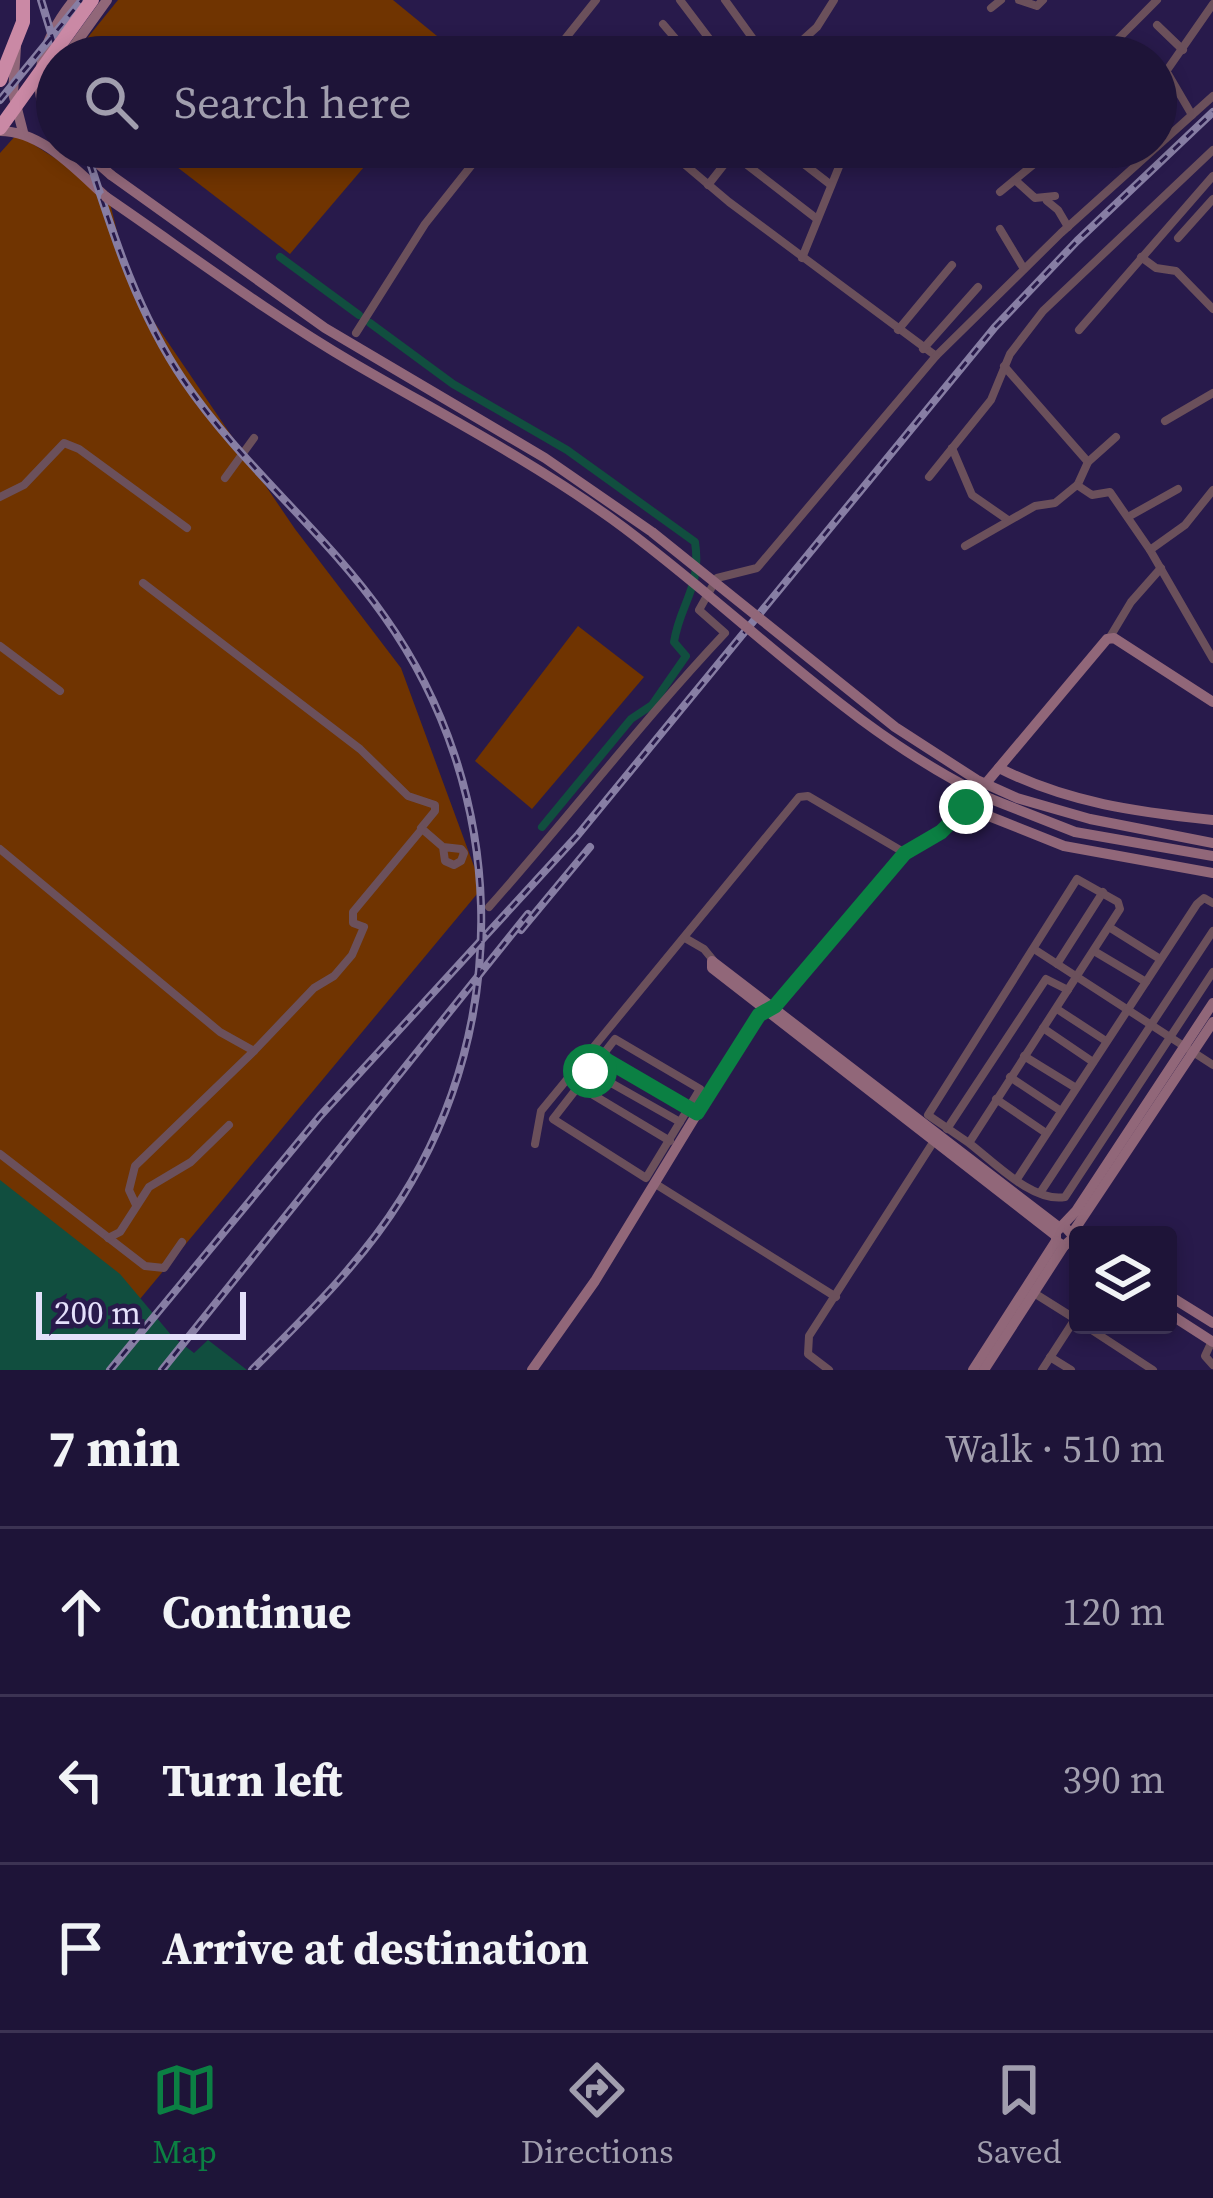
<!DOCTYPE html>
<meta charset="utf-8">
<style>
:root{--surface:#1e1438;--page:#261d40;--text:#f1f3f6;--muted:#a19eae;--line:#3c3353;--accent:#0b8043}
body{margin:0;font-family:"Source Serif 4",serif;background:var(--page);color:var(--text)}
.controls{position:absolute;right:36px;bottom:36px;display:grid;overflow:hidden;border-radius:12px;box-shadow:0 6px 18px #0003}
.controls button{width:108px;height:108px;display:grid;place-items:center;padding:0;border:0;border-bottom:3px solid var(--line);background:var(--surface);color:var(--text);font:60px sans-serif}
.scale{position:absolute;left:36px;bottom:30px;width:210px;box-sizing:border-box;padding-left:12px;border:6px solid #e4e0fa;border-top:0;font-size:33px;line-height:42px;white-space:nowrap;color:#e4e0fa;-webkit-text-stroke:9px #281a4b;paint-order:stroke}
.stop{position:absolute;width:36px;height:36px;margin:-27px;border:9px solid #0b8043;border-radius:50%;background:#fff}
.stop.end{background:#0b8043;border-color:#fff;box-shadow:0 3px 12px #0008}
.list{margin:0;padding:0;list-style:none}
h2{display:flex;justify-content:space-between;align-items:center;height:156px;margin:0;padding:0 48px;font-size:51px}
h2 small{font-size:39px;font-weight:400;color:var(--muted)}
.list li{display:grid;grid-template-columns:78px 1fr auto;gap:36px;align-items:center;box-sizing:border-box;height:168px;padding:0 48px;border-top:3px solid var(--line)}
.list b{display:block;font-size:45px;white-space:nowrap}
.list em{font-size:39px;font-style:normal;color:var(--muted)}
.icon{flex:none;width:66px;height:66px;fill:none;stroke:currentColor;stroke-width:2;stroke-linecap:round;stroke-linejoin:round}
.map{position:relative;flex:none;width:1213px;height:1370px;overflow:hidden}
.search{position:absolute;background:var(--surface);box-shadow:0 6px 18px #0003;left:36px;right:36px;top:36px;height:132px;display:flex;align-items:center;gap:30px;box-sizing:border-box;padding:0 42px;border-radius:66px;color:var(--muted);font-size:45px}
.sheet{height:660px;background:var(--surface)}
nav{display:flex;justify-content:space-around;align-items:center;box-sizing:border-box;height:168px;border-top:3px solid var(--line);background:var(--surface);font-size:33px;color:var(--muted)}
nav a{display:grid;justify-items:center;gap:6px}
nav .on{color:var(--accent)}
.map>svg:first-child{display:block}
.green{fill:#703401}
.water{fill:#114e3f}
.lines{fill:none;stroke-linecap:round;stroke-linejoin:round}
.canal{stroke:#114e3f;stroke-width:8}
.street{stroke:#6b505b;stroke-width:8}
.secondary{stroke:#916779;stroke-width:10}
.highway{stroke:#ca89a5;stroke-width:14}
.rail-casing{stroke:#877ea4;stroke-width:8}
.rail{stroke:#281a4b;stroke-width:3;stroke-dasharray:9;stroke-linecap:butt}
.secondary-bridge{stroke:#916779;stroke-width:10}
.highway-bridge{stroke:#ca89a5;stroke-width:14}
.route{stroke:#0b8043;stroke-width:15}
</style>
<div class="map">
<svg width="1213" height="1370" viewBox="0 0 1213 1370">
<rect width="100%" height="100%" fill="#281a4b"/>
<g class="green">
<path d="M 118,0 L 393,0 L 459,54 L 456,57 L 72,57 Z"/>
<path d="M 17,134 L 107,191 L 131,288 L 295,529 L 401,668 L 482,888 L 140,1299 L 0,1184 L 0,153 Z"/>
<path d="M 151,147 L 381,147 L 290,254 Z"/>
<path d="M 578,626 L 644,677 L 532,809 L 475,761 Z"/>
</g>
<path class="water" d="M 0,1180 L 120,1274 L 172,1336 L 194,1353 L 208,1340 L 247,1370 L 0,1370 Z"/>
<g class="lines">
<g class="canal">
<path d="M 280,257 L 359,315"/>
<path d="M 370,323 L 453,384 L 567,450 L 695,542 C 702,588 680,603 674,642 L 686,656 L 652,705 L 631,719 L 542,827"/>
</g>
<g class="street">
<path d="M 680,0 L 723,57"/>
<path d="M 725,0 L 766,57"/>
<path d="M 1019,0 L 1037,6 L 1043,0"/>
<path d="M 991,8 L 1001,0"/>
<path d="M 663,24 L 691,57"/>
<path d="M 1157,25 L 1183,50"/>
<path d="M 556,57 L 557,49 L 596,0"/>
<path d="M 784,57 L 817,27 L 834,0"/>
<path d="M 1100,57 L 1157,0"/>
<path d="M 1168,74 L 1192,115"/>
<path d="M 1156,86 L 1213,4"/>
<path d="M 664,147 L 729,202 L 936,356 L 1061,233 L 1213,96"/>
<path d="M 782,147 L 831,185"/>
<path d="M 733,154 L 817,219"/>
<path d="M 1015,180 L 1035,198 L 1055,196"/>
<path d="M 708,185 L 738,147"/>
<path d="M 1000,192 L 1050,151 L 1061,159 L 1079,149 L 1089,152 L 1101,147"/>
<path d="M 1047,201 L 1058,210 L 1068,227"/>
<path d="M 1000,229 L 1024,269"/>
<path d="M 1178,238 L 1213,199"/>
<path d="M 1141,257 L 1156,268 L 1176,271 L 1213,309"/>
<path d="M 802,258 L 847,147"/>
<path d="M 898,330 L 952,265"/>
<path d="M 1079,330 L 1213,176"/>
<path d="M 356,333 L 425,224 L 486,147"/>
<path d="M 923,349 L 978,287"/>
<path d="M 1004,366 L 1088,462"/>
<path d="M 1165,421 L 1213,393"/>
<path d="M 952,448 L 972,495 L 1008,520"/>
<path d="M 929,477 L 991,400 L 1010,354 L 1043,311 L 1213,150"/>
<path d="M 225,478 L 254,438"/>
<path d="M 1078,484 L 1088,462 L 1116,437"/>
<path d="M 0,497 L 24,485 L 64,443 L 79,449 L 187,528"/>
<path d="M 1128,517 L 1178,489"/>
<path d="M 965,546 L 1035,506 L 1055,503 L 1077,485 L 1092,495 L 1110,492 L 1150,550 L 1213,659"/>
<path d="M 1150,550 L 1185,525 L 1213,490"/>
<path d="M 143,583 L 360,749 L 408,796 L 435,805 L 435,811 L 421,828 L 443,847 L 461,849 L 464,853 L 461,861 L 454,865 L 445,861 L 443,847"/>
<path d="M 1110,637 L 1131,602 L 1161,568"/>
<path d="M 0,646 L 60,691"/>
<path d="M 0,849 L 220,1032 L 254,1051 L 314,988 L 334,976 L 352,955 L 364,927 L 353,923 L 353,912 L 422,829"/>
<path d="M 489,907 C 569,817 642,721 725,633 L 699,610 L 717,578 L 757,568 L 936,356"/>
<path d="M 1109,927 L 1160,959"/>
<path d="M 685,938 L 704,949 L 713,960"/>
<path d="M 1034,949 L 1213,1065"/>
<path d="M 1094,951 L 1146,982"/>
<path d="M 1057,964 L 1103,892"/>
<path d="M 1057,1009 L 1106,1041"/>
<path d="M 1043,1028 L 1093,1062"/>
<path d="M 615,1039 L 700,1089 L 646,1178 L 553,1119 Z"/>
<path d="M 1024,1056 L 1076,1088"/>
<path d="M 601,1057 L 690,1109"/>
<path d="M 590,1071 L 680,1122"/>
<path d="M 1010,1077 L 1061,1111"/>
<path d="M 575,1084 L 670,1141"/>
<path d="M 996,1099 L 1046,1133"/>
<path d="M 947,1129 L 1046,979 L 1068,990"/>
<path d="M 969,1143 L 928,1115 L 1077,879 L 1118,902 L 1120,909 L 969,1143 C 994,1162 1033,1203 1065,1197 L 1213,972"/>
<path d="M 535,1144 L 541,1111 L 799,797 L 808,796 L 905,853"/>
<path d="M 0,1154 L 145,1266 L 164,1268 L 182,1242"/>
<path d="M 1017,1179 L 1197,904 L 1204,898 L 1213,903"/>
<path d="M 654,1183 L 836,1297"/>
<path d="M 1040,1193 L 1213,931"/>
<path d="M 136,1205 L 129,1190 L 135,1166 L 254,1051"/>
<path d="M 108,1238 L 120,1232 L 149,1187 L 191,1162 L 229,1125"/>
<path d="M 1034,1293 L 1077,1320"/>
<path d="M 1084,1325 L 1153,1370"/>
<path d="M 1212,1341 L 1205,1356 L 1213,1365"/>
<path d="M 1050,1357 L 1071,1370"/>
<path d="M 829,1370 L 808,1354 L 809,1336 L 934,1141"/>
<path d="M 1042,1370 L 1075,1319"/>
</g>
<g class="secondary">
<path d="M 16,47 L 13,93 L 23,132"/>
<path d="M 66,57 L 107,0"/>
<path d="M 46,107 L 57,71"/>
<path d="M 57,128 C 22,90 46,34 74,0"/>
<path d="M 0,131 C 42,131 76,170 106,197"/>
<path d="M 79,147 L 111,175"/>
<path d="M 999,768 C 1068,803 1137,812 1213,820"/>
<path d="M 991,799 L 1075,832 L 1213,856"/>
<path d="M 966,807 L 1064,846 L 1213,873"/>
<path d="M 1065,1227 L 1074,1237 L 1064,1246 L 1056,1241 L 1056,1232 L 1076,1211 L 1213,1003"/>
<path d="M 1073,1232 L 1213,1022"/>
<path d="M 1055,1235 L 712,968 L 712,961 L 1060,1228"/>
<path d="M 1168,1295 L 1213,1323"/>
<path d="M 1168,1313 L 1213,1342"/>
<path d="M 532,1370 L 595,1281 L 756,1017 L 775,1007 L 905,853 L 941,832 L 966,807 L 1107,639 L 1114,638 L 1213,702"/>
<path d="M 973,1370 L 1056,1241"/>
<path d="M 984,1370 L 1064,1246"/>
</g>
<path class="highway" d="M 0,80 L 23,22 L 23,0"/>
<defs>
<g id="rail">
<path d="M 41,0 L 55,46"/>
<path d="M 0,100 L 82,0"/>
<path d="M 85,147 C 111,228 135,309 184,381 C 242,466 325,532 384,616 C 507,789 514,1020 401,1199 C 361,1263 305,1317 252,1370"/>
<path d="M 521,930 L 590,847"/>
<path d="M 110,1370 L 320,1116 L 577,836 L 995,327 L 1077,241 L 1213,112"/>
<path d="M 162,1370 L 528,914"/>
</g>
</defs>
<use href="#rail" class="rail-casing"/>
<use href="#rail" class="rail"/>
<g class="secondary-bridge">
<path d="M 111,175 L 325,328 L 545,458 L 652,532 L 895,727 L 977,780 L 1017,798 L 1090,819 L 1213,843"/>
<path d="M 106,197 C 188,253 269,314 355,364 C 441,414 530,460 612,519 C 738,610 849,732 991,799"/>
</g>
<path class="highway-bridge" d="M 0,128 L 92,0"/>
</g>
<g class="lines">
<path class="route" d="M 590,1071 L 601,1057 L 697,1113 L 759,1015 L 775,1006 L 905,853 L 941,832 L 966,807"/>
</g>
</svg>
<div class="controls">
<button><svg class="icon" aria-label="layers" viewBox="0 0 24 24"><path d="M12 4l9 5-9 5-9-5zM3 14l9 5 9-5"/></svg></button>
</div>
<div class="scale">200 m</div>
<div class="stop" style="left:590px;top:1071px"></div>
<div class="stop end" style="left:966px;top:807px"></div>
<div class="search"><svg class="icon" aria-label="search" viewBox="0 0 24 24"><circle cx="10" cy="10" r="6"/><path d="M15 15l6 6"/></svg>Search here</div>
</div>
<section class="sheet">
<h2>7 min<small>Walk · 510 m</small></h2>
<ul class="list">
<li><svg class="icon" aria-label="ahead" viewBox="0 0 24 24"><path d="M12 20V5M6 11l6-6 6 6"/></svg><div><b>Continue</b></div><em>120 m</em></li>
<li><svg class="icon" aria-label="left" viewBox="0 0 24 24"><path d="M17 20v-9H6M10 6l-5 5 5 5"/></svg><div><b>Turn left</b></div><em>390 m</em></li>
<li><svg class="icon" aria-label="arrive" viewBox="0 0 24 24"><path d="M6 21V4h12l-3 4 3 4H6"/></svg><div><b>Arrive at destination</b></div></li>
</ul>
</section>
<nav>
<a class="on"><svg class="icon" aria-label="map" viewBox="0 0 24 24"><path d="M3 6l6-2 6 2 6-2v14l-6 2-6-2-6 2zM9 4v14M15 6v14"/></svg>Map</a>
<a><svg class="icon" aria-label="directions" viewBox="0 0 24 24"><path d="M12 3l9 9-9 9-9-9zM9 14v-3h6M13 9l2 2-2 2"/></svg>Directions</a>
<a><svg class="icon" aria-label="saved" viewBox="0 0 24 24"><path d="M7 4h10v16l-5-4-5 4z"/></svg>Saved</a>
</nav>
